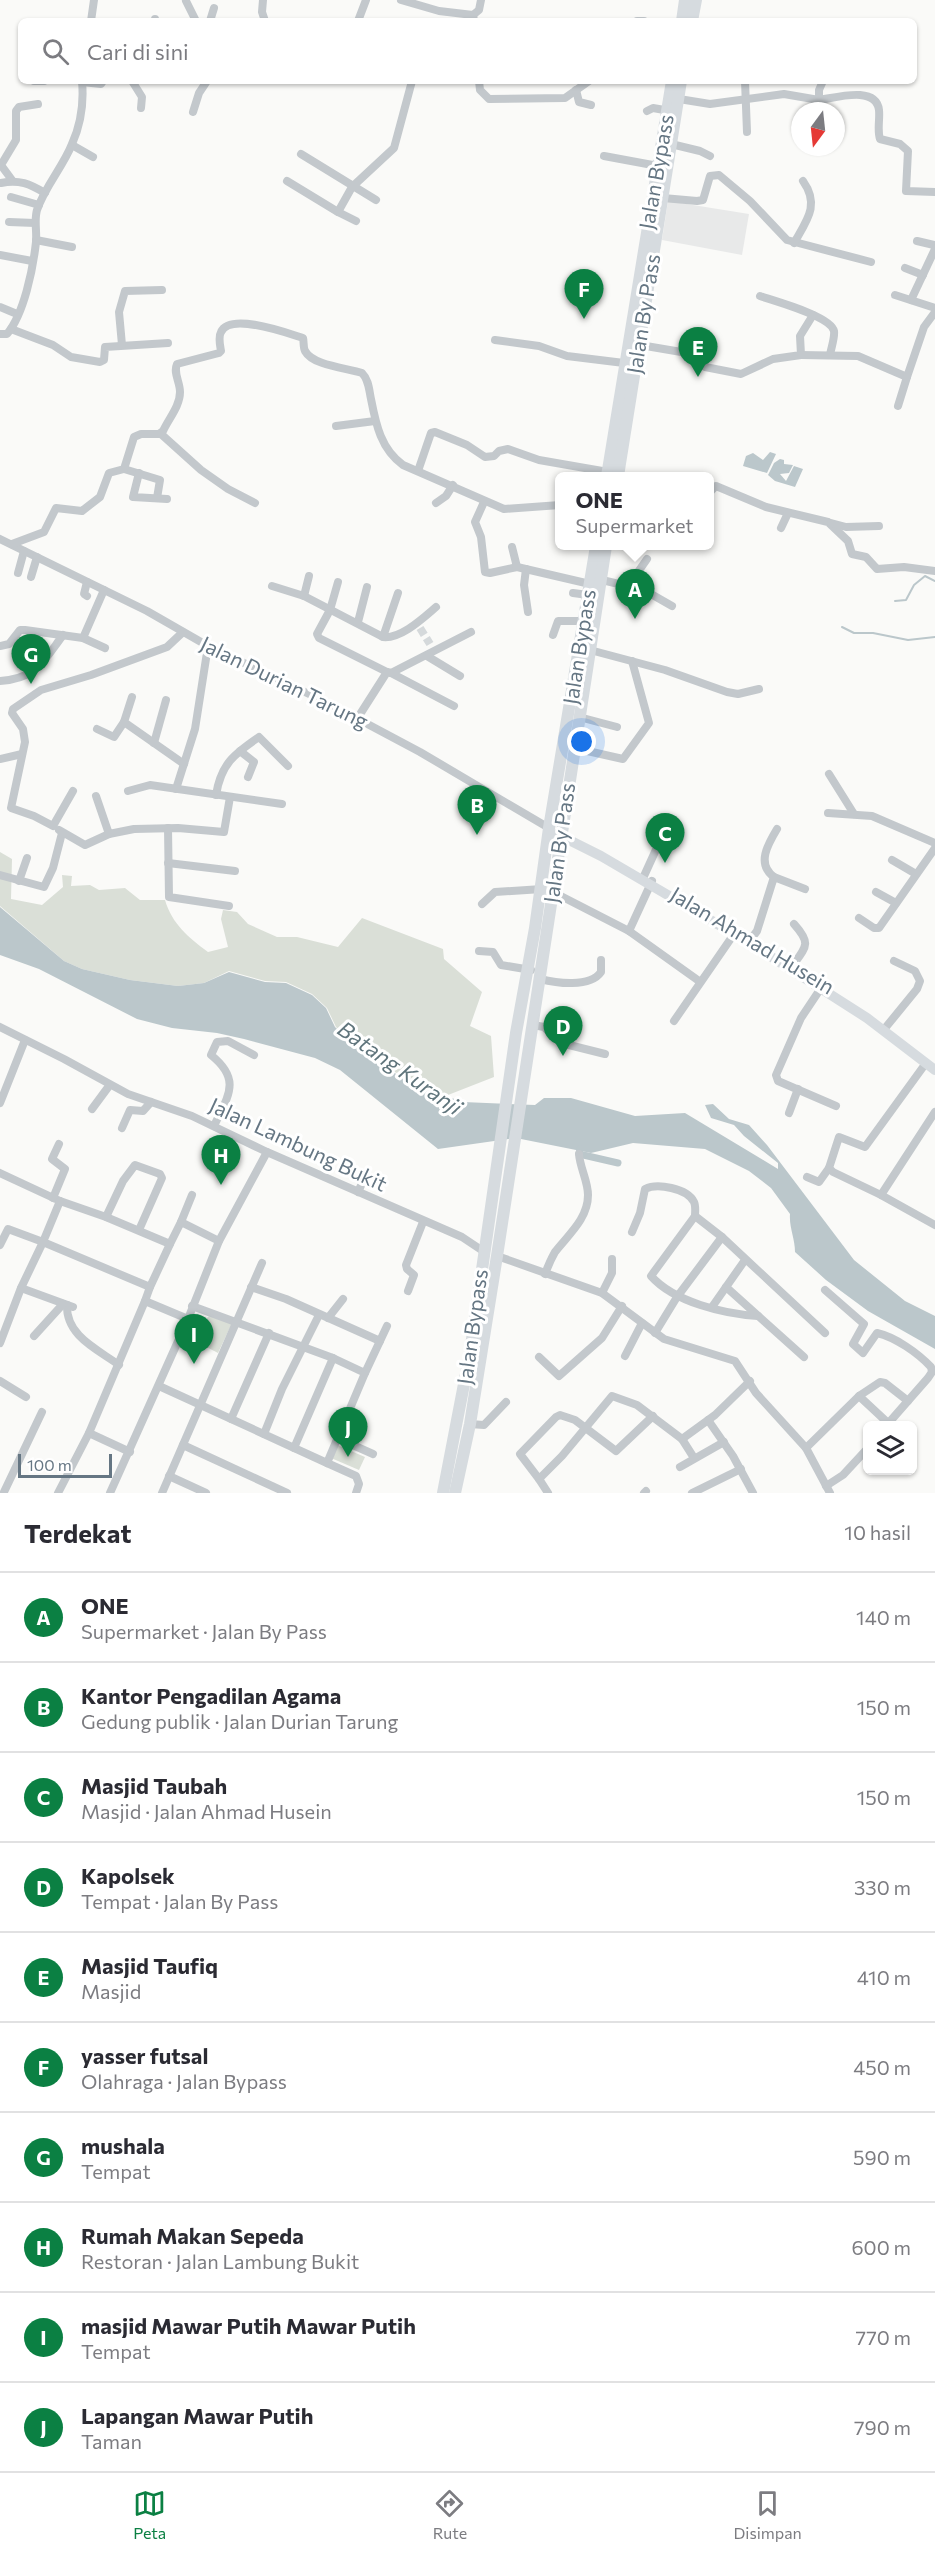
<!DOCTYPE html>
<html lang="id">
<meta charset="utf-8">
<style>
:root{--surface:#fff;--page:#f7f7f7;--text:#2b2b33;--muted:#7c7c81;--line:#e1e1e2;--accent:#0b8043}
body{margin:0;font-family:Commissioner,sans-serif;background:var(--page);color:var(--text)}
.controls{position:absolute;right:18px;bottom:18px;display:grid;overflow:hidden;border-radius:9px;box-shadow:0 2px 4px #0004}
.controls button{width:54px;height:54px;display:grid;place-items:center;padding:0;border:0;border-bottom:2px solid var(--line);background:var(--surface);color:var(--text);font:30px sans-serif}
.compass{position:absolute;left:791px;top:102px;width:54px;height:54px;border-radius:50%;background:var(--surface);box-shadow:0 2px 4px #0004;rotate:195deg}
.scale{position:absolute;left:18px;bottom:15px;width:94px;box-sizing:border-box;padding-left:6px;border:3px solid #657683;border-top:0;font-size:16px;line-height:21px;white-space:nowrap;color:#657683;-webkit-text-stroke:4px #fff;paint-order:stroke}
.you{position:absolute;left:582px;top:742px;width:21px;height:21px;margin:-15px;border:4px solid #fff;border-radius:50%;background:#1a73e8;box-shadow:0 0 0 9px #1a73e833}
.badge{display:grid;place-items:center;width:39px;height:39px;border-radius:50%;background:var(--accent);color:#fff;font-size:20px;font-weight:700}
.pin{position:absolute;translate:-50% -50px;filter:drop-shadow(0 2px 3px #0008)}
.pin::after{content:'';position:absolute;top:32px;width:21px;height:18px;background:inherit;clip-path:polygon(0 0,100% 0,50% 100%)}
.popup{position:absolute;left:555px;top:472px;width:159px;height:78px;box-sizing:border-box;display:grid;place-content:center;border-radius:9px;background:var(--surface);filter:drop-shadow(0 2px 4px #0005);font-size:20px;white-space:nowrap;color:var(--muted)}
.popup b{font-size:22px;color:var(--text)}
.popup::after{content:'';position:absolute;left:50%;top:100%;margin-left:-12px;border:12px solid transparent;border-top-color:var(--surface)}
.list{margin:0;padding:0;list-style:none}
h2{display:flex;justify-content:space-between;align-items:center;height:78px;margin:0;padding:0 24px;font-size:26px}
h2 small{font-size:20px;font-weight:400;color:var(--muted)}
.list li{display:grid;grid-template-columns:39px 1fr auto;gap:18px;align-items:center;box-sizing:border-box;height:90px;padding:0 24px;border-top:2px solid var(--line)}
.list b{display:block;font-size:22px;white-space:nowrap}
.list p{margin:0;font-size:20px;white-space:nowrap;color:var(--muted)}
.list em{font-size:20px;font-style:normal;color:var(--muted)}
.icon{flex:none;width:33px;height:33px;fill:none;stroke:currentColor;stroke-width:2;stroke-linecap:round;stroke-linejoin:round}
.map{position:relative;flex:none;width:935px;height:1493px;overflow:hidden}
.search{position:absolute;background:var(--surface);box-shadow:0 2px 4px #0004;left:18px;right:18px;top:18px;height:66px;display:flex;align-items:center;gap:15px;box-sizing:border-box;padding:0 21px;border-radius:9px;color:var(--muted);font-size:22px}
.sheet{height:978px;background:var(--surface)}
nav{display:flex;justify-content:space-around;align-items:center;box-sizing:border-box;height:84px;border-top:2px solid var(--line);background:var(--surface);font-size:16px;color:var(--muted)}
nav a{display:grid;justify-items:center;gap:3px}
nav .on{color:var(--accent)}
.map>svg:first-child{display:block}
.built{fill:#e8e9e9}
.green{fill:#dadfd7}
.water{fill:#bbc7cb}
.lines{fill:none;stroke-linecap:round;stroke-linejoin:round}
.stream{stroke:#bbc7cb;stroke-width:2}
.canal{stroke:#bbc7cb;stroke-width:7}
.minor-tunnel{stroke:#d5d9db;stroke-width:8;stroke-dasharray:8 4;stroke-linecap:butt}
.minor{stroke:#c3c8cc;stroke-width:8}
.major{stroke:#d6dbdf;stroke-width:10}
.highway{stroke:#d6dbdf;stroke-width:12}
.labels{text-anchor:middle;stroke-width:6;stroke-linejoin:round;paint-order:stroke}
.street-label{font-size:21px;fill:#657683;stroke:#fff}
.water-label{font-size:22px;font-style:italic;fill:#60757c;stroke:#fff}
</style>
<div class="map">
<svg width="935" height="1493" viewBox="0 0 935 1493">
<rect width="100%" height="100%" fill="#fafaf8"/>
<path class="built" d="M 668,201 L 749,214 L 742,255 L 662,240 Z"/>
<g class="green">
<path d="M 0,852 L 12,859 L 11,899 L 42,905 L 63,887 L 62,875 L 72,876 L 71,886 L 90,885 L 99,890 L 125,888 L 140,900 L 165,900 C 172,924 189,938 208,952 L 228,947 L 221,919 L 223,910 L 237,912 L 248,924 L 277,937 L 297,937 L 338,947 L 362,918 L 443,949 L 444,959 L 482,992 L 470,1026 L 491,1036 L 494,1077 L 448,1095 L 422,1086 L 387,1068 L 359,1050 L 336,1027 L 327,1008 L 312,994 L 286,982 L 265,981 L 229,971 L 204,983 L 178,986 L 130,980 L 82,969 L 64,961 L 0,906 Z"/>
<path d="M 210,1315 L 232,1323 L 218,1353 L 191,1339 L 193,1334 L 206,1333 L 203,1322 Z"/>
<path d="M 337,1445 L 365,1457 L 359,1470 L 331,1458 Z"/>
</g>
<g class="water">
<path d="M 770,452 L 776,454 L 767,473 L 743,466 L 746,456 L 753,453 L 763,460 Z"/>
<path d="M 780,459 L 784,460 L 784,464 L 793,465 L 789,473 L 780,474 L 786,481 L 794,466 L 803,469 L 795,487 L 775,481 L 768,475 L 774,463 Z"/>
<path d="M 0,907 L 64,961 L 82,969 L 130,980 L 178,986 L 204,983 L 229,972 L 265,982 L 286,983 L 312,995 L 326,1008 L 335,1027 L 359,1050 L 387,1069 L 421,1087 L 463,1102 L 535,1105 L 544,1098 L 571,1098 L 635,1116 L 685,1113 L 778,1169 L 778,1163 L 744,1136 L 734,1125 L 711,1118 L 705,1105 L 713,1104 L 729,1119 L 749,1125 L 767,1145 L 854,1260 L 905,1301 L 935,1316 L 935,1349 L 868,1311 L 826,1280 L 795,1252 C 795,1238 789,1228 790,1214 L 771,1188 L 749,1171 L 705,1149 L 633,1143 L 591,1153 L 516,1138 L 438,1149 L 340,1070 L 315,1058 L 244,1039 L 217,1033 L 172,1028 L 137,1019 L 39,969 L 0,955 Z"/>
</g>
<g class="lines">
<g class="stream">
<path d="M 895,601 L 906,600 L 914,585 L 925,576 L 935,581"/>
<path d="M 842,627 L 854,633 L 873,633 L 908,640 L 935,637"/>
</g>
<path class="canal" d="M 580,1149 L 579,1154 L 618,1163"/>
<path class="minor-tunnel" d="M 420,628 L 430,644"/>
<g class="minor">
<path d="M 263,0 L 262,12 L 265,21"/>
<path d="M 401,0 L 439,11 L 473,15 L 474,21"/>
<path d="M 186,1 L 196,21"/>
<path d="M 473,15 L 479,10 L 481,0"/>
<path d="M 91,21 L 94,0"/>
<path d="M 155,21 L 155,19"/>
<path d="M 210,21 L 214,8"/>
<path d="M 358,21 L 366,0"/>
<path d="M 637,21 L 644,21"/>
<path d="M 34,81 L 44,81"/>
<path d="M 132,81 L 142,97 L 141,108"/>
<path d="M 479,81 L 480,90 L 489,99 L 565,98 L 589,81"/>
<path d="M 745,81 L 747,132"/>
<path d="M 82,82 L 101,84 L 103,81"/>
<path d="M 576,90 L 579,102 L 591,105"/>
<path d="M 679,99 L 710,104 L 784,94 L 819,100 L 819,90 L 823,81"/>
<path d="M 819,100 C 835,98 876,85 879,110 C 880,120 877,130 880,139 L 900,144 L 908,151 L 906,191 L 935,192"/>
<path d="M 647,111 L 653,108 L 670,111"/>
<path d="M 193,112 L 199,93 L 207,81"/>
<path d="M 671,144 L 700,151 L 710,156"/>
<path d="M 72,145 L 93,157"/>
<path d="M 301,154 L 376,200"/>
<path d="M 604,156 L 658,166"/>
<path d="M 12,180 L 1,165 L 16,140 L 16,111 L 19,107 L 38,104"/>
<path d="M 287,181 L 338,212 L 352,187 L 394,148 L 412,81"/>
<path d="M 1,183 C 19,179 30,184 45,193"/>
<path d="M 11,197 L 39,205"/>
<path d="M 663,198 L 697,201 L 703,200 L 710,176 L 719,175 L 750,201 L 787,240 L 871,262"/>
<path d="M 338,212 L 356,221"/>
<path d="M 9,222 L 35,223"/>
<path d="M 36,240 L 72,247"/>
<path d="M 917,241 L 934,245 L 935,248"/>
<path d="M 794,243 C 807,220 820,205 803,181"/>
<path d="M 0,255 L 32,261"/>
<path d="M 905,268 L 923,275"/>
<path d="M 895,295 L 935,308"/>
<path d="M 760,296 C 774,301 831,316 834,331 C 835,338 831,348 830,355"/>
<path d="M 911,300 L 935,249"/>
<path d="M 0,307 L 17,314"/>
<path d="M 11,329 L 53,345 L 71,357 L 100,362 L 104,360 L 105,347 L 168,343"/>
<path d="M 0,334 L 7,334 C 24,314 33,269 36,242 C 37,231 34,220 37,210 C 45,186 63,167 72,144 C 81,124 84,103 82,81"/>
<path d="M 495,340 L 539,346 L 567,356 L 624,363"/>
<path d="M 122,345 L 119,312 L 125,291 L 162,290"/>
<path d="M 640,345 L 699,355 L 703,357 L 705,367 L 741,374 L 773,359 L 801,355 L 800,336 L 813,315"/>
<path d="M 801,355 L 858,356 L 907,377 L 924,327 L 935,312"/>
<path d="M 898,406 L 907,377"/>
<path d="M 336,426 L 375,421"/>
<path d="M 161,434 L 201,470 L 228,489 L 255,503"/>
<path d="M 124,469 L 160,480 L 157,498"/>
<path d="M 418,471 L 431,433 L 435,432 L 467,445 L 485,457 L 494,456 L 499,451 L 508,449 L 539,460 L 608,472"/>
<path d="M 139,473 L 133,497 L 167,499"/>
<path d="M 710,492 L 716,486 L 766,507 L 828,522 L 848,541 L 852,554 L 866,557 L 877,569 L 904,567 L 935,571"/>
<path d="M 484,502 L 475,522 L 481,537 L 485,572 L 490,573 L 517,567 L 590,584"/>
<path d="M 436,503 L 446,496 L 453,485"/>
<path d="M 831,523 L 846,527 L 879,526"/>
<path d="M 781,528 L 788,513"/>
<path d="M 0,539 L 147,611 L 208,646 L 328,703 L 420,752 L 549,828"/>
<path d="M 12,544 L 44,532 L 56,508 L 82,511 L 100,497 L 109,473 L 124,469 L 134,437 L 141,434 L 159,434 L 163,431 C 169,418 180,406 180,392 C 180,382 173,373 177,364 L 219,353 L 221,351 C 220,345 218,337 221,332 C 230,312 287,333 303,338 C 304,341 303,347 305,351 C 313,366 348,368 362,373 C 369,380 369,390 371,399 C 376,425 381,449 403,465 L 504,509 L 560,505"/>
<path d="M 512,547 L 517,567"/>
<path d="M 526,569 L 524,585 L 528,612"/>
<path d="M 18,573 L 24,551"/>
<path d="M 31,577 L 37,557"/>
<path d="M 602,580 L 644,590 L 672,606"/>
<path d="M 338,582 L 330,610 L 317,634 L 319,638 L 387,672"/>
<path d="M 629,585 L 647,559"/>
<path d="M 272,586 L 304,596 L 383,637 C 401,639 423,618 436,607"/>
<path d="M 573,593 L 588,595"/>
<path d="M 87,596 L 84,594 L 87,582"/>
<path d="M 304,596 L 309,576"/>
<path d="M 358,622 L 367,587"/>
<path d="M 553,635 L 558,621 L 584,621"/>
<path d="M 383,637 L 398,593"/>
<path d="M 83,638 L 104,590"/>
<path d="M 0,646 L 9,644 L 20,630 L 25,630 L 83,638 L 105,648"/>
<path d="M 590,650 L 665,670 L 727,692 L 738,694 L 759,689"/>
<path d="M 427,656 L 460,676"/>
<path d="M 391,673 L 454,706"/>
<path d="M 0,681 C 37,678 43,662 63,635"/>
<path d="M 132,697 L 124,722 L 184,764"/>
<path d="M 579,717 L 617,727"/>
<path d="M 357,719 L 387,672 L 391,673 L 471,632"/>
<path d="M 97,729 L 114,737 L 124,722"/>
<path d="M 154,743 L 166,700"/>
<path d="M 574,748 L 623,759 L 649,723 L 632,661"/>
<path d="M 240,751 L 254,762 L 248,777"/>
<path d="M 0,759 L 22,754"/>
<path d="M 829,774 L 854,814"/>
<path d="M 176,789 L 195,729 L 208,646"/>
<path d="M 73,791 L 53,826 L 34,816 L 11,808 L 25,742 L 23,729 L 12,713 L 13,709 L 41,690 L 91,675 L 167,647 L 183,632"/>
<path d="M 128,791 L 150,785 L 282,804"/>
<path d="M 216,795 C 221,764 234,754 259,737 L 288,766"/>
<path d="M 96,796 L 109,834 L 134,829 L 178,828 L 224,832 L 230,797"/>
<path d="M 828,813 L 872,816 L 935,843"/>
<path d="M 168,828 L 169,897 L 229,906"/>
<path d="M 59,830 L 85,845 L 109,834"/>
<path d="M 892,860 L 916,874"/>
<path d="M 168,863 L 235,871"/>
<path d="M 0,875 L 44,887 L 53,868 L 62,833"/>
<path d="M 644,876 L 659,843"/>
<path d="M 774,877 C 756,864 768,844 777,829"/>
<path d="M 19,881 L 27,858"/>
<path d="M 553,892 L 629,931 L 699,981"/>
<path d="M 876,892 L 896,903"/>
<path d="M 482,904 L 495,892 L 542,889"/>
<path d="M 859,918 L 874,928 L 879,928 L 935,848"/>
<path d="M 629,931 L 652,881"/>
<path d="M 751,939 L 757,931 L 774,877 L 805,889"/>
<path d="M 479,951 L 493,952 L 501,965 L 531,970"/>
<path d="M 793,965 C 807,946 811,943 794,924"/>
<path d="M 540,979 C 556,983 590,988 601,972 L 601,960"/>
<path d="M 821,988 L 801,1018 L 776,1075 L 778,1081 L 836,1106"/>
<path d="M 674,1021 L 734,934"/>
<path d="M 533,1025 L 544,1027 L 561,1043 L 605,1054"/>
<path d="M 0,1027 L 64,1059 L 128,1094 L 192,1116 L 267,1152 L 462,1237 L 483,1251"/>
<path d="M 886,1027 L 917,989 L 920,981 L 915,971 L 894,961"/>
<path d="M 0,1103 L 25,1040"/>
<path d="M 92,1109 L 109,1086"/>
<path d="M 935,1112 L 881,1195 L 935,1225"/>
<path d="M 789,1113 L 798,1089"/>
<path d="M 214,1126 C 228,1096 242,1080 211,1055 L 217,1042 L 228,1041 L 254,1055"/>
<path d="M 122,1128 L 130,1110 L 143,1111 L 151,1102"/>
<path d="M 342,1168 L 362,1177 L 364,1179 L 358,1192"/>
<path d="M 0,1173 L 60,1201 L 106,1217 L 170,1244 L 181,1222 L 219,1241"/>
<path d="M 807,1177 L 819,1182 L 829,1168"/>
<path d="M 881,1195 L 833,1172 L 829,1168 L 839,1137 L 865,1147 L 926,1063"/>
<path d="M 53,1198 L 65,1169 L 52,1159 L 59,1144"/>
<path d="M 60,1201 L 43,1242 L 150,1287 L 170,1244"/>
<path d="M 695,1216 L 722,1237 L 825,1333"/>
<path d="M 106,1217 L 123,1181 L 135,1165 L 160,1174 L 162,1178 L 139,1230"/>
<path d="M 181,1222 L 192,1195"/>
<path d="M 632,1232 L 640,1213 L 645,1189 C 657,1183 687,1188 694,1202 C 696,1206 695,1212 695,1216 L 651,1276 C 674,1302 724,1314 758,1316"/>
<path d="M 0,1245 L 8,1229 L 43,1242 L 21,1288 L 0,1343"/>
<path d="M 497,1256 L 602,1293 L 664,1339 L 735,1361 L 756,1393 L 806,1448 L 830,1493"/>
<path d="M 545,1274 C 548,1266 551,1259 555,1252 C 568,1235 588,1219 588,1195 C 588,1181 580,1168 579,1154"/>
<path d="M 150,1287 L 145,1301 L 188,1319"/>
<path d="M 251,1287 L 286,1299 L 380,1341"/>
<path d="M 726,1287 L 804,1357"/>
<path d="M 21,1288 L 73,1307"/>
<path d="M 825,1290 L 864,1324 L 853,1344 L 863,1353 L 877,1333 C 895,1337 918,1353 931,1367 L 932,1372 L 928,1378 L 886,1426"/>
<path d="M 408,1291 L 414,1275 L 407,1269 L 406,1265 L 423,1222"/>
<path d="M 602,1293 L 612,1273 L 612,1259"/>
<path d="M 67,1305 C 66,1336 97,1349 119,1365"/>
<path d="M 192,1306 L 333,1358 L 365,1373 L 327,1463 L 356,1476 L 359,1484 L 356,1493"/>
<path d="M 712,1307 L 745,1260"/>
<path d="M 328,1318 L 343,1299"/>
<path d="M 655,1333 L 677,1297 L 722,1237"/>
<path d="M 34,1336 L 63,1304"/>
<path d="M 625,1356 L 642,1323"/>
<path d="M 539,1357 L 559,1376 L 602,1338 L 622,1306"/>
<path d="M 365,1373 L 387,1326"/>
<path d="M 0,1381 L 26,1397"/>
<path d="M 159,1386 L 327,1463"/>
<path d="M 859,1396 L 880,1382 L 885,1383 L 908,1401"/>
<path d="M 231,1419 L 269,1333"/>
<path d="M 708,1420 L 733,1456 L 753,1493"/>
<path d="M 470,1424 L 484,1425 L 506,1402"/>
<path d="M 264,1434 L 282,1389 L 319,1315"/>
<path d="M 337,1438 L 373,1454"/>
<path d="M 682,1439 L 694,1458"/>
<path d="M 183,1445 L 287,1493"/>
<path d="M 294,1448 L 333,1358"/>
<path d="M 806,1448 L 859,1396 L 888,1423"/>
<path d="M 130,1452 L 89,1433 L 145,1301"/>
<path d="M 680,1467 L 724,1442"/>
<path d="M 169,1476 L 206,1493"/>
<path d="M 539,1479 L 520,1454 L 556,1417 L 560,1415 L 575,1420 L 616,1451 L 653,1416"/>
<path d="M 826,1486 L 843,1475 L 868,1448"/>
<path d="M 4,1492 L 42,1412"/>
<path d="M 58,1493 L 89,1433"/>
<path d="M 110,1493 L 188,1319 L 219,1241 L 267,1152"/>
<path d="M 162,1493 L 262,1263"/>
<path d="M 548,1493 L 539,1479 L 562,1456 L 612,1396 L 637,1405 L 682,1439 L 715,1415 L 750,1381"/>
<path d="M 644,1493 L 646,1491"/>
<path d="M 692,1493 L 741,1469"/>
</g>
<path class="major" d="M 557,834 L 601,856 L 748,942 L 867,1018 L 935,1070"/>
<g class="highway">
<path d="M 682,21 L 685,0"/>
<path d="M 692,21 L 696,0"/>
<path d="M 607,476 L 672,81"/>
<path d="M 618,476 L 681,81"/>
<path d="M 443,1493 L 470,1353 L 516,1033 L 535,928 L 549,828 L 596,546"/>
<path d="M 455,1493 L 470,1424 L 497,1256 L 606,546"/>
</g>
</g>
<g class="labels">
<g class="street-label">
<text transform="translate(657 172) rotate(-80)" y="7">Jalan Bypass</text>
<text transform="translate(644 314) rotate(-81)" y="7">Jalan By Pass</text>
<text transform="translate(580 647) rotate(-81)" y="7">Jalan Bypass</text>
<text transform="translate(284 683) rotate(26)" y="7">Jalan Durian Tarung</text>
<text transform="translate(560 843) rotate(-82)" y="7">Jalan By Pass</text>
<text transform="translate(752 941) rotate(31)" y="7">Jalan Ahmad Husein</text>
<text transform="translate(298 1145) rotate(25)" y="7">Jalan Lambung Bukit</text>
<text transform="translate(473 1327) rotate(-82)" y="7">Jalan Bypass</text>
</g>
<g class="water-label">
<text transform="translate(400 1068) rotate(35)" y="8">Batang Kuranji</text>
</g>
</g>
</svg>
<div class="controls">
<button><svg class="icon" aria-label="layers" viewBox="0 0 24 24"><path d="M12 4l9 5-9 5-9-5zM3 14l9 5 9-5"/></svg></button>
</div>
<svg class="compass" viewBox="-18 -18 36 36"><path d="M0-13l5 13h-10z" fill="#e53935"/><path d="M0 13l5-13h-10z" fill="#7c7c81"/></svg>
<div class="scale">100 m</div>
<div class="you"></div>
<div class="pin badge" style="left:635px;top:619px">A</div>
<div class="popup"><b>ONE</b>Supermarket</div>
<div class="pin badge" style="left:477px;top:835px">B</div>
<div class="pin badge" style="left:665px;top:863px">C</div>
<div class="pin badge" style="left:563px;top:1056px">D</div>
<div class="pin badge" style="left:698px;top:377px">E</div>
<div class="pin badge" style="left:584px;top:319px">F</div>
<div class="pin badge" style="left:31px;top:684px">G</div>
<div class="pin badge" style="left:221px;top:1185px">H</div>
<div class="pin badge" style="left:194px;top:1364px">I</div>
<div class="pin badge" style="left:348px;top:1457px">J</div>
<div class="search"><svg class="icon" aria-label="search" viewBox="0 0 24 24"><circle cx="10" cy="10" r="6"/><path d="M15 15l6 6"/></svg>Cari di sini</div>
</div>
<section class="sheet">
<h2>Terdekat<small>10 hasil</small></h2>
<ul class="list">
<li><span class="badge">A</span><div><b>ONE</b><p>Supermarket · Jalan By Pass</p></div><em>140 m</em></li>
<li><span class="badge">B</span><div><b>Kantor Pengadilan Agama</b><p>Gedung publik · Jalan Durian Tarung</p></div><em>150 m</em></li>
<li><span class="badge">C</span><div><b>Masjid Taubah</b><p>Masjid · Jalan Ahmad Husein</p></div><em>150 m</em></li>
<li><span class="badge">D</span><div><b>Kapolsek</b><p>Tempat · Jalan By Pass</p></div><em>330 m</em></li>
<li><span class="badge">E</span><div><b>Masjid Taufiq</b><p>Masjid</p></div><em>410 m</em></li>
<li><span class="badge">F</span><div><b>yasser futsal</b><p>Olahraga · Jalan Bypass</p></div><em>450 m</em></li>
<li><span class="badge">G</span><div><b>mushala</b><p>Tempat</p></div><em>590 m</em></li>
<li><span class="badge">H</span><div><b>Rumah Makan Sepeda</b><p>Restoran · Jalan Lambung Bukit</p></div><em>600 m</em></li>
<li><span class="badge">I</span><div><b>masjid Mawar Putih Mawar Putih</b><p>Tempat</p></div><em>770 m</em></li>
<li><span class="badge">J</span><div><b>Lapangan Mawar Putih</b><p>Taman</p></div><em>790 m</em></li>
</ul>
</section>
<nav>
<a class="on"><svg class="icon" aria-label="map" viewBox="0 0 24 24"><path d="M3 6l6-2 6 2 6-2v14l-6 2-6-2-6 2zM9 4v14M15 6v14"/></svg>Peta</a>
<a><svg class="icon" aria-label="directions" viewBox="0 0 24 24"><path d="M12 3l9 9-9 9-9-9zM9 14v-3h6M13 9l2 2-2 2"/></svg>Rute</a>
<a><svg class="icon" aria-label="saved" viewBox="0 0 24 24"><path d="M7 4h10v16l-5-4-5 4z"/></svg>Disimpan</a>
</nav>
